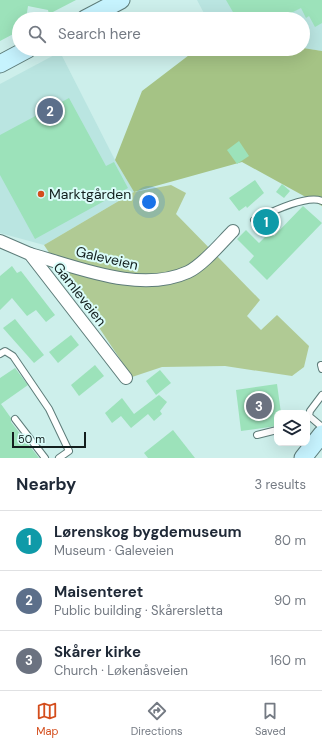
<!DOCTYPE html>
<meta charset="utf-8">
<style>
:root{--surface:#fff;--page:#f2f2f3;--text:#1f2937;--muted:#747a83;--line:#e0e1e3;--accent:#d44d1c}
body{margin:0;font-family:"DM Sans",sans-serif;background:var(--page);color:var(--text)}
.controls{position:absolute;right:12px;bottom:12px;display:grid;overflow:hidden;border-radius:8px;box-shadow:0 4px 16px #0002}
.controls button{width:36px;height:36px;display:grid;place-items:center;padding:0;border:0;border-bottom:1px solid var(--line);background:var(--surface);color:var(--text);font:20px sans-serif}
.scale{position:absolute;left:12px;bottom:10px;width:74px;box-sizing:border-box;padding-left:4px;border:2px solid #121e1d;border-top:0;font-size:11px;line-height:14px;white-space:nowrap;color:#121e1d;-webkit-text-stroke:3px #dafcf9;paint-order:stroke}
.you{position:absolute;left:149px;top:202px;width:14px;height:14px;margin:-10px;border:3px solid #fff;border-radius:50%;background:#1a73e8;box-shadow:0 0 0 6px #1a73e833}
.badge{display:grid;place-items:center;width:26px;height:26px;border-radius:50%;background:var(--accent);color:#fff;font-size:13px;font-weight:700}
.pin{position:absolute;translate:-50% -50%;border:2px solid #fff;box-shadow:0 1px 4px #0006}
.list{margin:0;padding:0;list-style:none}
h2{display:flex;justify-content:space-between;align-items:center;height:52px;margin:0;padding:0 16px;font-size:17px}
h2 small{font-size:13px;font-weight:400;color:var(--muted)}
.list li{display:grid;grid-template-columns:26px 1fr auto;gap:12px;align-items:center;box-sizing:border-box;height:60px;padding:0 16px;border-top:1px solid var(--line)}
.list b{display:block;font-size:15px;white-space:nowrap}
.list p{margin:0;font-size:13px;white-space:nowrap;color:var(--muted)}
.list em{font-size:13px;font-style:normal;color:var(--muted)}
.icon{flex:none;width:22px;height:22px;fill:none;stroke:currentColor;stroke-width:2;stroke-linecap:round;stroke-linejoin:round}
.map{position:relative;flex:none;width:322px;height:458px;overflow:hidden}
.search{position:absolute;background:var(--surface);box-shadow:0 4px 16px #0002;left:12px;right:12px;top:12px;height:44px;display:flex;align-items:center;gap:10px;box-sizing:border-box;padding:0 14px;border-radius:22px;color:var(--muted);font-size:15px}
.sheet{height:232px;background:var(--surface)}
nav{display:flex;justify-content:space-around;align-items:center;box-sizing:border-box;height:56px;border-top:1px solid var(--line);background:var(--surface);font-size:11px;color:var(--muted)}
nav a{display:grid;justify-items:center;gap:2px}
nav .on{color:var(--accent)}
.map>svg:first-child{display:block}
.built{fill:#bae5e1}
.green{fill:#b0ca94}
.forest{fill:#a5c385}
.building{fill:#9ce2ba}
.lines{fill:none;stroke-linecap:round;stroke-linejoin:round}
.lane-casing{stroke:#5d7c79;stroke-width:8}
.street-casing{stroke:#5d7c79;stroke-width:14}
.secondary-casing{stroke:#5d7c79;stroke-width:19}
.lane{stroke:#fff;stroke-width:6}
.street{stroke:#fff;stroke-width:12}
.secondary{stroke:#c6f3fe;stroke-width:17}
.poi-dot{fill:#d44d1c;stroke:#dafcf9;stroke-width:1.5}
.labels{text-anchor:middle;stroke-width:4;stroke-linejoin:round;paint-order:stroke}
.poi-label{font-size:14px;fill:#121e1d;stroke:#dafcf9;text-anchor:start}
.street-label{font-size:14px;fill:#121e1d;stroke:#dafcf9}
</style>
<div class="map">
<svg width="322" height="458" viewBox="0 0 322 458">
<rect width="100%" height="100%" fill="#cdefeb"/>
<g class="built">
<path d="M 197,0 L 322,0 L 322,51 L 303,48 L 303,19 L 207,19 Z"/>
<path d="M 60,52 L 115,160 L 134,192 L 44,245 L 0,233 L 0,84 Z"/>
</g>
<path class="green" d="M 171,185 L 186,193 L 176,214 L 260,300 L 247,316 L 261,330 L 277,315 L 309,346 L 304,367 L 292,376 L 225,366 L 162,367 L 132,377 L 44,245 L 134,192 Z"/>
<path class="forest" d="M 303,48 L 322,51 L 322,206 L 242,162 L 134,192 L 115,160 L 142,91 L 197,49 Z"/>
<g class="building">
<path d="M 0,0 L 76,0 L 49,14 L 48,10 L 28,6 L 26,19 L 19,19 L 19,31 L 0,41 Z"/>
<path d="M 226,0 L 322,0 L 322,23 L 315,27 L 309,16 L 306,18 L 301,8 L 279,19 L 237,19 Z"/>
<path d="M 69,98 L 106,166 L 114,162 L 128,188 L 35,239 L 0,175 L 0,135 Z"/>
<path d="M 239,141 L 249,156 L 237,164 L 227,150 Z"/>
<path d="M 255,180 L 264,193 L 247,208 L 246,206 L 239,211 L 229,198 Z"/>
<path d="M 282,184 L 290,191 L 284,198 L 276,192 Z"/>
<path d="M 303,206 L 322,223 L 267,280 L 249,262 L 254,256 L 237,239 L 246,230 L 259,243 L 270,232 L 274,236 Z"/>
<path d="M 12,266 L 17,273 L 21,271 L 55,315 L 46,322 L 36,310 L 27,316 L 12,298 L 0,310 L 0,276 Z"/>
<path d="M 15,319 L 44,355 L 34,363 L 3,328 Z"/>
<path d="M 71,335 L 79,345 L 58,363 L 49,352 Z"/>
<path d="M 95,365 L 104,376 L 79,396 L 71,385 Z"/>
<path d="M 15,368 L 28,385 L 1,404 L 11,418 L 11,422 L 39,458 L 0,458 L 0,378 Z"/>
<path d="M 160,370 L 171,383 L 156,395 L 146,381 Z"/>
<path d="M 277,384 L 281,413 L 277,413 L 277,426 L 241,431 L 236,390 Z"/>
<path d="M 159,395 L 167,402 L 160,411 L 162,414 L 154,421 L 148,414 L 131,428 L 121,416 L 112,423 L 105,413 L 122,398 L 134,414 Z"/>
<path d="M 173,430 L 195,458 L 148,458 L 144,453 Z"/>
</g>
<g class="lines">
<defs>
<g id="lane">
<path d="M 254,220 C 269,213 307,194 322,201"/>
<path d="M 0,354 L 5,351 L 13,356 L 49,409 L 69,451 L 59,458"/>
<path d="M 321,365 L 322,369"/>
<path d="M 322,395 L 310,411 L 309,416 L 322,427"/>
<path d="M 15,419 L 45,458"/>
<path d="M 257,435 L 277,430"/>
</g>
<g id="street">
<path d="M 0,241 L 30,254 L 126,378"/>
<path d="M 30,254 C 78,267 140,294 188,272 C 203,265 221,243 233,231"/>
</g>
<g id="secondary">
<path d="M 85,19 L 121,0"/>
<path d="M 0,64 L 28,49"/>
<path d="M 303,458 L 322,434"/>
</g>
</defs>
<use href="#lane" class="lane-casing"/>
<use href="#street" class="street-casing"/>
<use href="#secondary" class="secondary-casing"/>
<use href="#lane" class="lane"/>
<use href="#street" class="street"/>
<use href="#secondary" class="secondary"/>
</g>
<circle class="poi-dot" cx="41" cy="194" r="4"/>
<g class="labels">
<g class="poi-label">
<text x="49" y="199">Marktgården</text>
</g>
<g class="street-label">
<text transform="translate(107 258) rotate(13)" y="5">Galeveien</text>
<text transform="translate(80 294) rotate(52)" y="5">Gamleveien</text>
</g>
</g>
</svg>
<div class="controls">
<button><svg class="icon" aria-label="layers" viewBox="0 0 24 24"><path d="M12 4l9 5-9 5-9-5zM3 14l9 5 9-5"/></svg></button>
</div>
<div class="scale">50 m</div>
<div class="you"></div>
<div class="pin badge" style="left:266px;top:222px;background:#0f9aa8">1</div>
<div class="pin badge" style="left:50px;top:111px;background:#5c6f8a">2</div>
<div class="pin badge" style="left:259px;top:406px;background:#6b7280">3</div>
<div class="search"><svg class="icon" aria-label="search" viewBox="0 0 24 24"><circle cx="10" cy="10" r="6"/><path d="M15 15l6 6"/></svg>Search here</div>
</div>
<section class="sheet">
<h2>Nearby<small>3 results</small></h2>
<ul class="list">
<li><span class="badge" style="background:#0f9aa8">1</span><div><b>Lørenskog bygdemuseum</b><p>Museum · Galeveien</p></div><em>80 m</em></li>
<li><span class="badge" style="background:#5c6f8a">2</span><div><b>Maisenteret</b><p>Public building · Skårersletta</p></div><em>90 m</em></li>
<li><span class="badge" style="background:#6b7280">3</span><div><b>Skårer kirke</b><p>Church · Løkenåsveien</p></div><em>160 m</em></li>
</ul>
</section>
<nav>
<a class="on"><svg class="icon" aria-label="map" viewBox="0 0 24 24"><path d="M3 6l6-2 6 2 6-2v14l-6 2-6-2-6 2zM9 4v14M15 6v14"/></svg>Map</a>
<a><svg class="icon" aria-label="directions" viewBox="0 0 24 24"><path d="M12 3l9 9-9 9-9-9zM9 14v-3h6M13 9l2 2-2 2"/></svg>Directions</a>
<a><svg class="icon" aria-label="saved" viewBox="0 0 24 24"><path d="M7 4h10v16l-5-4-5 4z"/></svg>Saved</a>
</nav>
